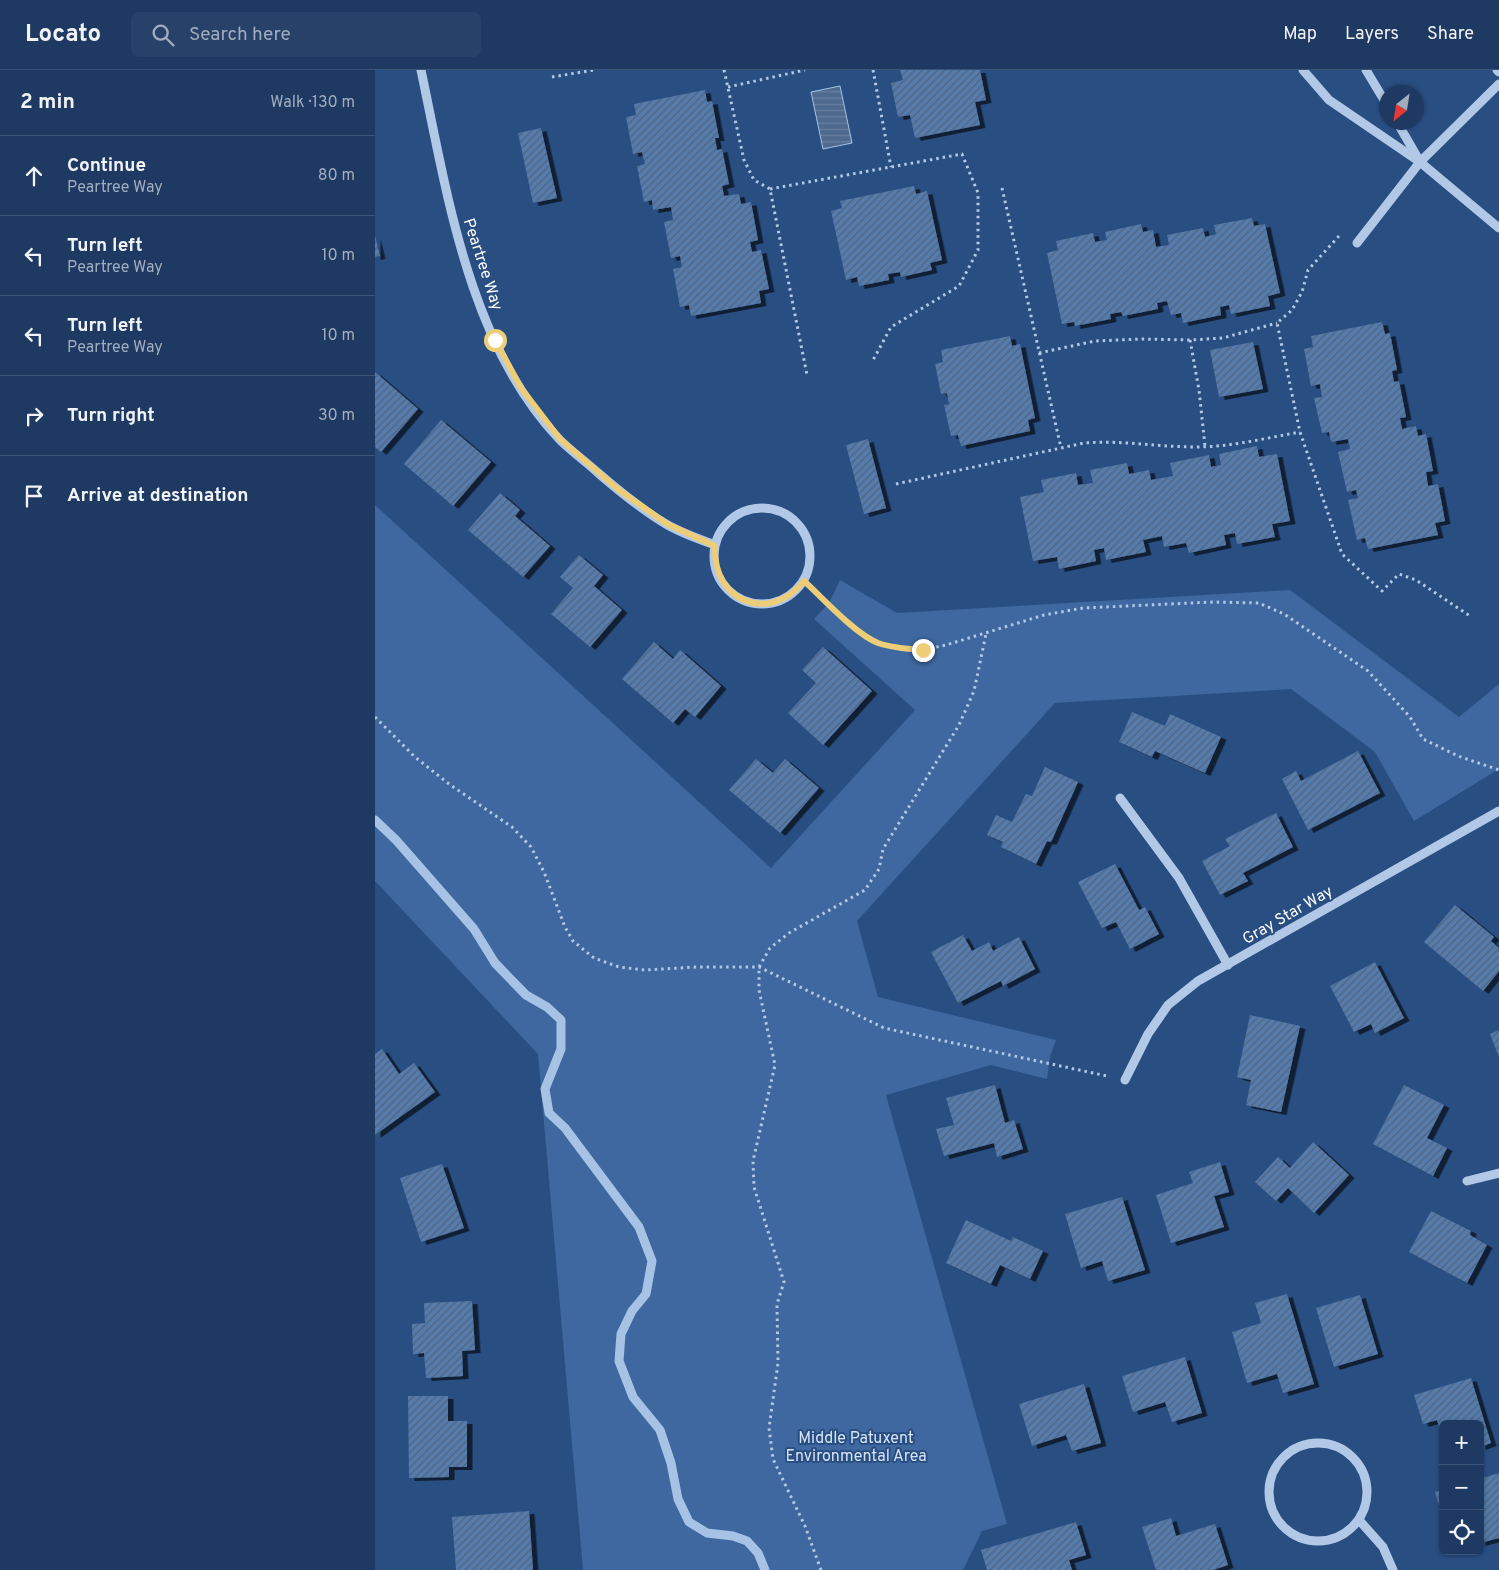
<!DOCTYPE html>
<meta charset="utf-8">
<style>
:root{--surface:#1f3a62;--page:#274168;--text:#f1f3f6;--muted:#a1adbe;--line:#3c5477}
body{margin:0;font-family:Overpass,sans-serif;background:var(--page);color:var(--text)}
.controls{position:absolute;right:15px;bottom:15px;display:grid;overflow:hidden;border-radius:8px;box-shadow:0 1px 4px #0004}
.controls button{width:45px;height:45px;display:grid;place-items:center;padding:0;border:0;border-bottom:1px solid var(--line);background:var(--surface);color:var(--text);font:25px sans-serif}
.compass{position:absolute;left:1004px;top:15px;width:45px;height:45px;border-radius:50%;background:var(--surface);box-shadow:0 1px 4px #0004;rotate:210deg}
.stop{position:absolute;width:15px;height:15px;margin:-11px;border:4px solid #edcd78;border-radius:50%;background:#fff}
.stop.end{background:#edcd78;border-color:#fff;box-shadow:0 1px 5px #0008}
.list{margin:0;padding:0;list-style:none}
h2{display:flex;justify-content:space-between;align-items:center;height:65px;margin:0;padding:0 20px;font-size:21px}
h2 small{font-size:16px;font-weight:400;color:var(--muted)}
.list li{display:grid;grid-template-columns:32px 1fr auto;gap:15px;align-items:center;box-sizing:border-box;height:80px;padding:0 20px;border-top:1px solid var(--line)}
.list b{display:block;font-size:19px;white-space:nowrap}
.list p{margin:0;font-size:16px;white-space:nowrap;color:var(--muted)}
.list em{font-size:16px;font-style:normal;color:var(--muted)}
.icon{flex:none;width:28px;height:28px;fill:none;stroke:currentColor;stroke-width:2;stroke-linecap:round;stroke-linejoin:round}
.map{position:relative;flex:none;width:1124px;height:1500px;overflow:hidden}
header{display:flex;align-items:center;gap:30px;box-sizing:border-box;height:70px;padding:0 25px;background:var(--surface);border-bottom:1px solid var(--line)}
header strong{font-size:24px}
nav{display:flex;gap:28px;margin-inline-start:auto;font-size:18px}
.search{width:350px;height:45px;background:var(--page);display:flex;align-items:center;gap:12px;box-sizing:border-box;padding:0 18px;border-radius:8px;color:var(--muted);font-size:19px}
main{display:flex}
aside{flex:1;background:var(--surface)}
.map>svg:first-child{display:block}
.green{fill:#3e689f}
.water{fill:url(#water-rules);stroke:#a6c3e6}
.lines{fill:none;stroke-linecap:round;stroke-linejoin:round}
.stream{stroke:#a6c3e6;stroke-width:9}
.building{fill:url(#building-hatch);filter:url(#shadow)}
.path{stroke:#b1c8e6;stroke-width:3;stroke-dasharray:2.5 4;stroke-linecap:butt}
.minor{stroke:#b1c8e6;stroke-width:9}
.route{stroke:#edcd78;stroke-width:6}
.labels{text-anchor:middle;stroke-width:4;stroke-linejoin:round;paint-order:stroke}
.street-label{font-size:16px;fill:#fff;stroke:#294e82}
.park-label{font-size:16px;fill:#d4e3f5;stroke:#294e82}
</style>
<header>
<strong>Locato</strong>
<div class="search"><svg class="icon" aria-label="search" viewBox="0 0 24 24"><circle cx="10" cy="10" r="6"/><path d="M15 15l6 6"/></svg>Search here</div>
<nav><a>Map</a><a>Layers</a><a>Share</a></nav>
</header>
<main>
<aside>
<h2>2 min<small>Walk · 130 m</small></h2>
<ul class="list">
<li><svg class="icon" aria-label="ahead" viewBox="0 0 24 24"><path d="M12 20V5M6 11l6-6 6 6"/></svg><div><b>Continue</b><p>Peartree Way</p></div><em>80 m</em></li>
<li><svg class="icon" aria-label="left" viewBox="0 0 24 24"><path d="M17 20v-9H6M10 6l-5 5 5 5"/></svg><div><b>Turn left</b><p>Peartree Way</p></div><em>10 m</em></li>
<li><svg class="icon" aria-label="left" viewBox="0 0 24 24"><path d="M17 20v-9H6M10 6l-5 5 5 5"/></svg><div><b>Turn left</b><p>Peartree Way</p></div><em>10 m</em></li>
<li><svg class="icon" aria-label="right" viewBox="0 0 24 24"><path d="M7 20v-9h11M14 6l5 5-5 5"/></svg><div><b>Turn right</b></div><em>30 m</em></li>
<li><svg class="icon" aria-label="arrive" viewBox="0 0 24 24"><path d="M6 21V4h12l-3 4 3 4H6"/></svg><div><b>Arrive at destination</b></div></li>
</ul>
</aside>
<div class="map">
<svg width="1124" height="1500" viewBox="0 0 1124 1500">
<defs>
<pattern id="water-rules" width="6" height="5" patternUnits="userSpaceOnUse" patternTransform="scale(1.25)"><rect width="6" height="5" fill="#4f6a8f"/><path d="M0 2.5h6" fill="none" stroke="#6980a0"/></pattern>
<pattern id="building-hatch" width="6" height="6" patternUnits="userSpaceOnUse" patternTransform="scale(1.25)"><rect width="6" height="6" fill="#557bac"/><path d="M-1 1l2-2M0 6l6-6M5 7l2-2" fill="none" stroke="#50647c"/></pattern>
<filter id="shadow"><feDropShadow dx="5.5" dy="3" stdDeviation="0" flood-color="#0009"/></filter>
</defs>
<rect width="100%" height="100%" fill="#294e82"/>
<path class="green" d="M 0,435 L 396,798 L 540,640 L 439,549 L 454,533 L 465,510 L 522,543 L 915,520 L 1084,647 L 1124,614 L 1124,699 L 1039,751 L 1000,682 L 916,619 L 680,633 L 482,851 L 503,927 L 681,970 L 675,987 L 672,1009 L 616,995 L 511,1025 L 632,1454 L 607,1461 L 588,1500 L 208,1500 L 163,984 L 0,811 Z"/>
<path class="water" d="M 465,16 L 477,73 L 448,79 L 436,22 Z"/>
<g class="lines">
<path class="stream" d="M 0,750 L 21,770 L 99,859 L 120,893 L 151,925 L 172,937 L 186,950 L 186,979 L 170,1019 L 174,1043 L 190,1058 L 264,1157 L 277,1191 L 271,1224 L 257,1241 L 246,1264 L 244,1291 L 258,1327 L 285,1360 L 296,1393 L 303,1429 L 314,1452 L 332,1463 L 358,1466 L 372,1471 L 383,1483 L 390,1500"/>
</g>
<g class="building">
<path d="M 525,0 L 605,0 L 611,30 L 600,32 L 605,55 L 540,68 L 535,45 L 523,47 L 516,13 L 528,10 Z"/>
<path d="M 330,20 L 332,32 L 337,31 L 344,68 L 340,68 L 342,80 L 347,79 L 354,114 L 347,116 L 349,126 L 364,124 L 366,134 L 376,132 L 383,170 L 375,172 L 377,182 L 386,180 L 394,219 L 384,221 L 386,233 L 316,246 L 314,235 L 305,237 L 298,199 L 307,197 L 305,186 L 296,188 L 289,152 L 298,150 L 296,137 L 278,140 L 277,130 L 269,132 L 262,96 L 270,94 L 267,82 L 258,84 L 251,47 L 261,45 L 259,34 Z"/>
<path d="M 166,58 L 182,128 L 158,133 L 143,63 Z"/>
<path d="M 539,116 L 541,124 L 552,121 L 567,190 L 555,193 L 557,200 L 526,207 L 525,202 L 513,204 L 514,210 L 484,216 L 482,207 L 471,210 L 456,141 L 467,138 L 465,131 Z"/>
<path d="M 877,148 L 879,156 L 890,154 L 905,223 L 893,226 L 895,236 L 856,244 L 854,235 L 845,237 L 846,245 L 808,253 L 806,243 L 796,245 L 792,231 L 782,233 L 783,239 L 748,246 L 746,242 L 735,244 L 736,249 L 700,256 L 699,252 L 687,254 L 672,183 L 683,180 L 681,171 L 718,163 L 720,172 L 732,170 L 730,162 L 766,154 L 768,162 L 778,160 L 781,177 L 794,175 L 792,165 L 828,158 L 830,167 L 841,164 L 839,155 Z"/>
<path d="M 0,166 L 5,186 L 0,187 Z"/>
<path d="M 1007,252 L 1010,264 L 1015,263 L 1022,300 L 1017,301 L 1019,312 L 1024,311 L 1031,347 L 1025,348 L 1027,359 L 1041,356 L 1043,366 L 1051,364 L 1058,401 L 1051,402 L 1053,416 L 1063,414 L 1070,451 L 1060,453 L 1063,465 L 993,479 L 990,468 L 982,470 L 973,430 L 983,428 L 981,420 L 972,422 L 963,382 L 975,379 L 973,369 L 956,372 L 954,362 L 947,363 L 939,328 L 947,327 L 945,314 L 936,316 L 929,279 L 938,277 L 936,266 Z"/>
<path d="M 635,266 L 637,276 L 645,274 L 660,348 L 653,350 L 655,361 L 586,376 L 583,365 L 576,366 L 569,335 L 574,334 L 572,323 L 566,324 L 560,294 L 568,292 L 566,280 Z"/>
<path d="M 878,272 L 888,319 L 844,327 L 835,280 Z"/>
<path d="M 0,302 L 43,339 L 6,382 L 0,377 Z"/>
<path d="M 66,350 L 116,392 L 78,436 L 29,394 Z"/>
<path d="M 493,369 L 511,438 L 489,444 L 471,375 Z"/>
<path d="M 882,376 L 884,387 L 902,384 L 915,451 L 897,454 L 900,467 L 862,474 L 860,463 L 849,465 L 851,475 L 814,483 L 811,473 L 789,477 L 787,466 L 768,470 L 771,482 L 731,490 L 729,478 L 719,480 L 721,491 L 684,499 L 682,487 L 658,491 L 645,427 L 669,422 L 666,410 L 701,403 L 703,415 L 718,413 L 715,400 L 752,393 L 754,404 L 774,400 L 776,410 L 798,406 L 795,393 L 834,385 L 836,397 L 846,395 L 844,384 Z"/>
<path d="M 125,423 L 145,440 L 140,446 L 175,476 L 148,507 L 93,460 Z"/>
<path d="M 204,485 L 228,505 L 219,516 L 247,540 L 215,577 L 176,544 L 198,518 L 185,507 Z"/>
<path d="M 279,572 L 298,589 L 305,580 L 346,616 L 320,647 L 310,639 L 298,653 L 247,609 Z"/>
<path d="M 448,577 L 497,621 L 448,675 L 413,643 L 441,613 L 427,600 Z"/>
<path d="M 757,642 L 790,656 L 795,644 L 846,667 L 830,703 L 780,681 L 777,687 L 744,672 Z"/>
<path d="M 983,681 L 1005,723 L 933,760 L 907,709 L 921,701 L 926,711 Z"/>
<path d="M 381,689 L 398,703 L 410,689 L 444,718 L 405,763 L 354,720 Z"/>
<path d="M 670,697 L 703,712 L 676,772 L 672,771 L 661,794 L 626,777 L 628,772 L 612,765 L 621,745 L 637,752 L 651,724 L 657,726 Z"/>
<path d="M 901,743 L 918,777 L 868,803 L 873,811 L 845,825 L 827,791 L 855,776 L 850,769 Z"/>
<path d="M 740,794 L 764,840 L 770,837 L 784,864 L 755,879 L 741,852 L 727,858 L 703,812 Z"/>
<path d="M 1080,835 L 1119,867 L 1116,871 L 1124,878 L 1124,901 L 1108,921 L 1049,872 Z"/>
<path d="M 588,865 L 597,881 L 614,872 L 618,881 L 644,867 L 660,899 L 628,916 L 626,911 L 583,933 L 556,882 Z"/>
<path d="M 1000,892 L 1029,948 L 1000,963 L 996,954 L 979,962 L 955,916 Z"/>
<path d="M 875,945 L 925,956 L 906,1042 L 871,1035 L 876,1010 L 862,1007 Z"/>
<path d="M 1124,960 L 1124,987 L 1115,964 Z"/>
<path d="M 7,979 L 24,1004 L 39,993 L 60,1022 L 0,1065 L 0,984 Z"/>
<path d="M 620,1015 L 630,1053 L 639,1050 L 648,1079 L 622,1087 L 619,1073 L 569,1086 L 561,1059 L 579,1055 L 571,1028 Z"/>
<path d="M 1029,1015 L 1069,1035 L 1052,1068 L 1072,1078 L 1058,1106 L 998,1074 Z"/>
<path d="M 938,1072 L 974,1105 L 939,1143 L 913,1118 L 901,1131 L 880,1112 L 903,1087 L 915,1098 Z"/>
<path d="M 845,1092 L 854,1122 L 839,1126 L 849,1157 L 796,1173 L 781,1125 L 818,1113 L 814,1102 Z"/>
<path d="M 67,1094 L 89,1158 L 46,1172 L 25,1108 Z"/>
<path d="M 747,1127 L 770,1200 L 733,1211 L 727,1191 L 706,1198 L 690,1144 Z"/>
<path d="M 1056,1141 L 1096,1161 L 1095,1165 L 1112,1175 L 1092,1213 L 1034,1182 Z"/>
<path d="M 591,1150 L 636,1171 L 638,1167 L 668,1181 L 655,1209 L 625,1195 L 616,1214 L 571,1193 Z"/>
<path d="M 912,1224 L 939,1314 L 908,1323 L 902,1304 L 872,1313 L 857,1262 L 886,1253 L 880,1233 Z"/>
<path d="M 985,1225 L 1003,1284 L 959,1297 L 941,1238 Z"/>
<path d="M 97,1231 L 100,1280 L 87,1281 L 88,1306 L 51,1308 L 49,1283 L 38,1284 L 37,1254 L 50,1253 L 49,1233 Z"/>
<path d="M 810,1287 L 827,1343 L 797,1352 L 790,1332 L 758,1342 L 747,1306 Z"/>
<path d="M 1096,1308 L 1116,1373 L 1105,1377 L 1105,1354 L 1068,1354 L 1067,1366 L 1062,1350 L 1048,1354 L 1039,1325 Z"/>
<path d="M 709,1314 L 726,1373 L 697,1381 L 691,1365 L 657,1376 L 644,1334 Z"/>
<path d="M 33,1326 L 73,1326 L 73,1351 L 92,1351 L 92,1397 L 74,1397 L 74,1407 L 34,1408 Z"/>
<path d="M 1124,1403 L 1124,1468 L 1105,1473 L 1105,1409 Z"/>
<path d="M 1068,1420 L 1068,1445 L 1067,1446 L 1060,1422 Z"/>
<path d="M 154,1441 L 158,1500 L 81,1500 L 77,1447 Z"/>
<path d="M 796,1448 L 801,1466 L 840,1454 L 853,1495 L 838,1500 L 781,1500 L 767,1457 Z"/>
<path d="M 701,1452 L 711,1485 L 694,1490 L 697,1500 L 612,1500 L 606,1480 Z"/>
</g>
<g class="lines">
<g class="path">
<path d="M 349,0 L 369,90 L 379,110 L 395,119 L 432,305"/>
<path d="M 498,0 L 516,97"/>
<path d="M 177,7 L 219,0"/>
<path d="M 353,17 L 430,0"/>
<path d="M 627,118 L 686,378"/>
<path d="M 395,119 L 587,84 L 603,123 L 603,180 L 584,216 L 516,257 L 497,292"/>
<path d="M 964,166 L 933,200 L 927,222 L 917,240 L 902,253 L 925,362 L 967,484 L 1007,521 L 1024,504 L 1041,510 L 1095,546"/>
<path d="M 815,270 L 824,320 L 830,376"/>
<path d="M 664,283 L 720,271 L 767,269 L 815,270 L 848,268 L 902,253"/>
<path d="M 521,414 L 709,373 C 747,370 783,377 821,377 C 856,377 891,368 925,362"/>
<path d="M 429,511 L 483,561 L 502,572 L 528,579 L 548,580 L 571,575 L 669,545 L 708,538 L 838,532 L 884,533 L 909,544 L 993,601 L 1035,647 L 1048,669 L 1083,686 L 1124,700"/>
<path d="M 0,647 L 40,687 L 74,714 L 137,757 L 156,777 L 169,802 L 190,857 L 198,871 L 219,888 L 244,897 L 270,900 L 321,897 L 384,897 L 509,958 L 732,1006"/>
<path d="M 446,1500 L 430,1456 L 398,1389 L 394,1358 L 403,1293 L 402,1234 L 409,1212 L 379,1117 L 378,1091 L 400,995 L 384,920 L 384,897 L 395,878 L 414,863 L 490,820 L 504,799 L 508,779 L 584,655 L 599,621 L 611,564"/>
</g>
<g class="minor">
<path d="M 46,0 C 72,123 94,275 185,370 C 196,381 210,391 222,402 C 244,421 267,440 291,454 C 306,463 324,469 340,475"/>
<path d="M 928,0 L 954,30 L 1045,92 L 1124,158"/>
<path d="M 991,0 L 1012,35"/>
<path d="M 1122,0 L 1124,2"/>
<path d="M 1022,52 L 1044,90"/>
<path d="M 982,173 L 1045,92 L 1124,14"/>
<circle cx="387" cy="486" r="48"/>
<path d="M 745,728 L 804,808 L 853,895"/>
<path d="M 750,1010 L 773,964 L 793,935 L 823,911 L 1124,741"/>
<path d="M 1092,1111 L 1124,1103"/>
<circle cx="943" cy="1422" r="49"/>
<path d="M 984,1450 L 1008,1477 L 1018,1500"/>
</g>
</g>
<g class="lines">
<path class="route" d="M 120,270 L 146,318 L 185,369 L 244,420 L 292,454 L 340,476 C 337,531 394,555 429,511 C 448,528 480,564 503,573 C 517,578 533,579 548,580"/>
</g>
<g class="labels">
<g class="street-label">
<text transform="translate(109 194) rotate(72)" y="6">Peartree Way</text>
<text transform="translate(912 844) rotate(-30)" y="6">Gray Star Way</text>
</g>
<g class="park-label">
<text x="481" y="1373">Middle Patuxent<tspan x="481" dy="18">Environmental Area</tspan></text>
</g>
</g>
</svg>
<div class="controls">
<button>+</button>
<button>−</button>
<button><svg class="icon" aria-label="locate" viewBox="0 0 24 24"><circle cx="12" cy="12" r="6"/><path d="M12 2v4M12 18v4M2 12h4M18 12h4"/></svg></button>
</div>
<svg class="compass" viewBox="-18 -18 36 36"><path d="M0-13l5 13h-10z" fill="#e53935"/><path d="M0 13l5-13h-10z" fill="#a1adbe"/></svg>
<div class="stop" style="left:120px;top:270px"></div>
<div class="stop end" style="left:548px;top:580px"></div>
</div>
</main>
